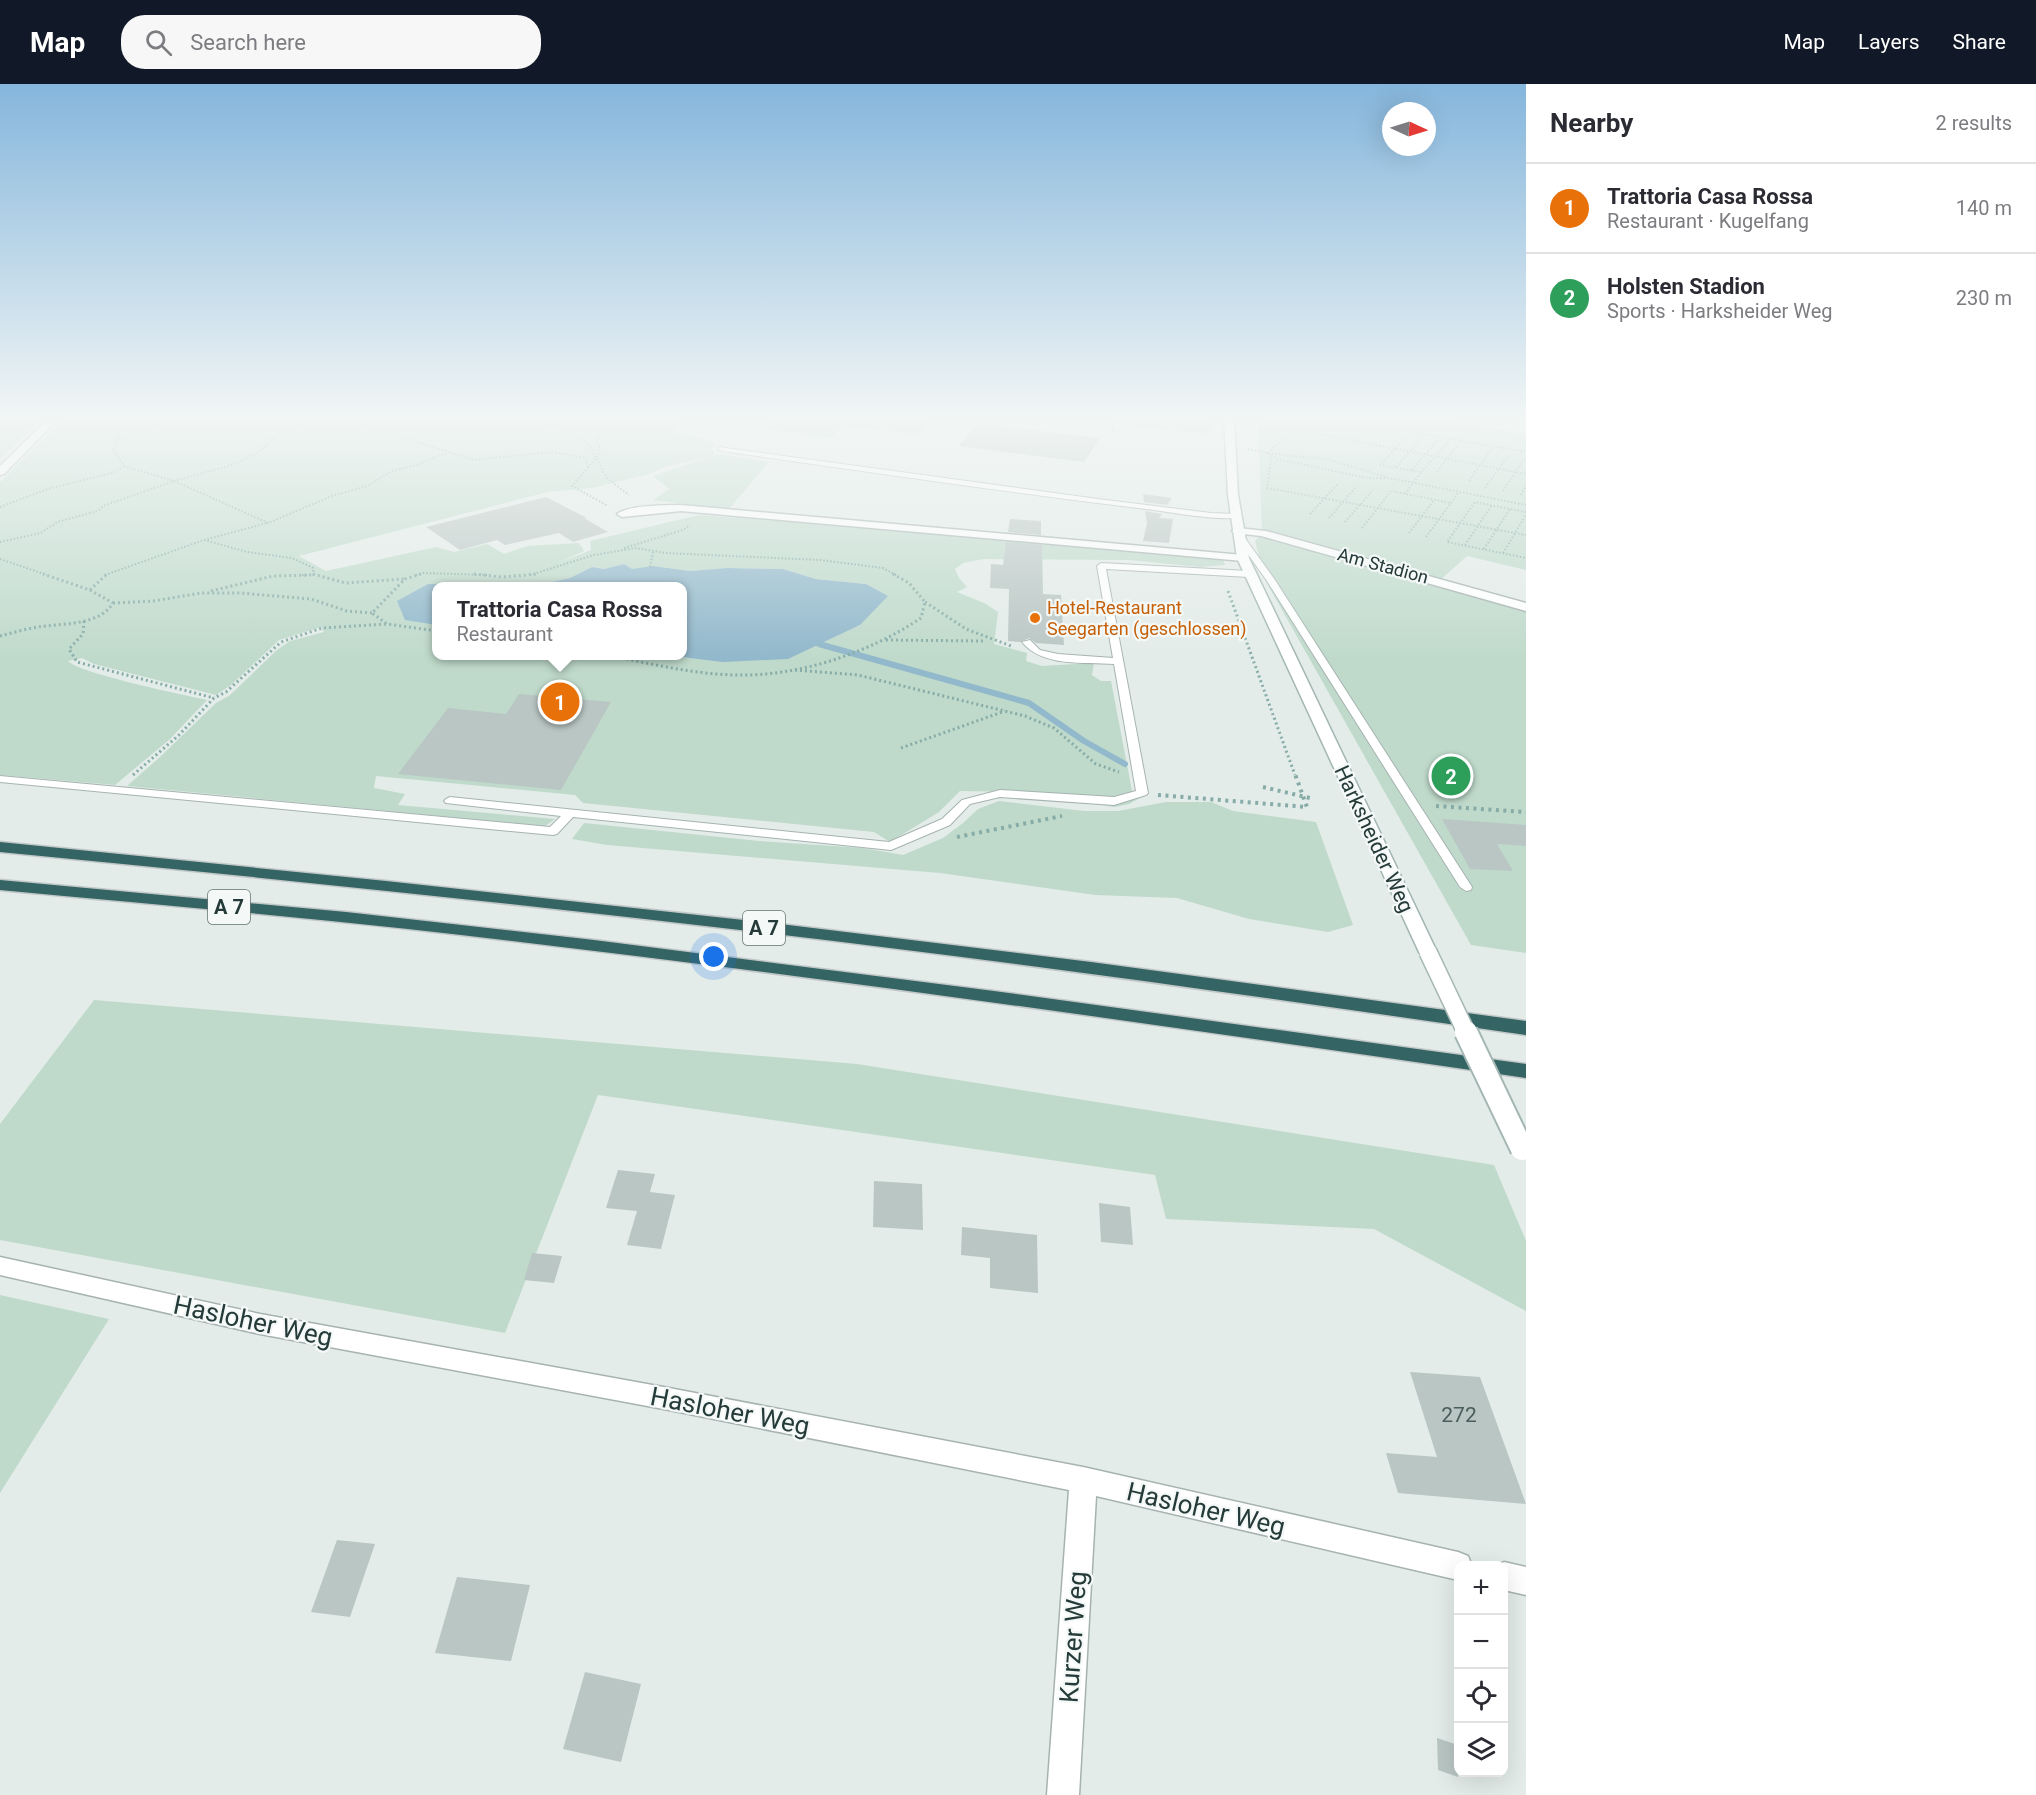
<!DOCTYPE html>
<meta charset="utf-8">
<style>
:root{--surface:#fff;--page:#f7f7f7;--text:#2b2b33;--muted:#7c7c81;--line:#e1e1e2;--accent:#111827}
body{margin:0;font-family:Roboto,sans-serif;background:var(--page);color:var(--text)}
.controls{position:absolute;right:18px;bottom:18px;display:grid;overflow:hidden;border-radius:12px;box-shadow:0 6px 24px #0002}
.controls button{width:54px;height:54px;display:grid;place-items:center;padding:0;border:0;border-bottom:2px solid var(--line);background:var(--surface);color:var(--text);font:30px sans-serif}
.compass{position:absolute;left:1382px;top:18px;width:54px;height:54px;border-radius:50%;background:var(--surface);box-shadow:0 6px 24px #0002;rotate:94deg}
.you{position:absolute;left:714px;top:873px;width:21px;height:21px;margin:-15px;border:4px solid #fff;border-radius:50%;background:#1a73e8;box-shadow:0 0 0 9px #1a73e833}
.badge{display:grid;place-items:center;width:39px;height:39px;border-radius:50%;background:var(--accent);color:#fff;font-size:20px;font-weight:700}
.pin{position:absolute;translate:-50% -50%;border:3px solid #fff;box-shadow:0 2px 6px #0006}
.popup{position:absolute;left:432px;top:498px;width:255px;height:78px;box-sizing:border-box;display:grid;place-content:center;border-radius:12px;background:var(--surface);filter:drop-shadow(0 2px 4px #0005);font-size:20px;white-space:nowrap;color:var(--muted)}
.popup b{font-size:22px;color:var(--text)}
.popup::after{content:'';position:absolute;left:50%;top:100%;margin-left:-12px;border:12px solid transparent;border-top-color:var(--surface)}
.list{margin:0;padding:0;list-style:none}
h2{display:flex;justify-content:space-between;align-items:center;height:78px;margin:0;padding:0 24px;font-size:26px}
h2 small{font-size:20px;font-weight:400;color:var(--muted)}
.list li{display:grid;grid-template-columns:39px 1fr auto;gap:18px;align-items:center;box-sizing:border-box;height:90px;padding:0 24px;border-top:2px solid var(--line)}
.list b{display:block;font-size:22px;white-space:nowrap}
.list p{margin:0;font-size:20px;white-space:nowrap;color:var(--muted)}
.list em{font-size:20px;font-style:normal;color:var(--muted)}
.icon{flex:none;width:33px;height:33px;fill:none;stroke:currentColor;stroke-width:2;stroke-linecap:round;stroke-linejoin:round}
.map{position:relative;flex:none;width:1526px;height:1711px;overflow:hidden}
header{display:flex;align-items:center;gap:36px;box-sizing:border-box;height:84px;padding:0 30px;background:var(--accent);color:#fff}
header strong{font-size:28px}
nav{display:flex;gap:33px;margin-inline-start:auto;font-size:21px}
.search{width:420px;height:54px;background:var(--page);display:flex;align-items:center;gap:15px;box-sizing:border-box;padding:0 21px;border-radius:24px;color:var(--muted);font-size:22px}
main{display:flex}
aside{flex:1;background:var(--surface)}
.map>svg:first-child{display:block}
.green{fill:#bfdacb;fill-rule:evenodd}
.water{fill:#91b8cb}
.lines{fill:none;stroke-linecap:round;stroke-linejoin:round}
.stream{stroke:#91b8cb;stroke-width:6}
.building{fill:#b9c6c3}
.lane-casing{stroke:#a6b3b1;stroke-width:2}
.street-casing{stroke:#a6b3b1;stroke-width:3}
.secondary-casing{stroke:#a3b6b3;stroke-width:3}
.highway-casing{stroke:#c2c8c8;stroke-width:3}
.path-far2{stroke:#87aca7;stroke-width:2;stroke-dasharray:1.5 2;stroke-linecap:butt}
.path-far1{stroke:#87aca7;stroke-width:3;stroke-dasharray:2 3;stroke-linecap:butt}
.path{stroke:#87aca7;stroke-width:4;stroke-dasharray:3 4.5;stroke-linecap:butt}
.lane{fill:#fff;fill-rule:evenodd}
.street{fill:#fff;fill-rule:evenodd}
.secondary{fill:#fff;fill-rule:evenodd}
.highway{fill:#346463;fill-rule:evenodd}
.secondary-bridge-far1-casing{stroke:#a3b6b3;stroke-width:20;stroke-linecap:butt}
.secondary-bridge-casing{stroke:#a3b6b3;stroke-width:26;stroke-linecap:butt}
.secondary-bridge-far1{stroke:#fff;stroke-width:17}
.secondary-bridge{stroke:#fff;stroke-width:22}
.food-dot{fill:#e8710a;stroke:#f4f8f7;stroke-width:2}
.labels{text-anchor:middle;stroke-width:4.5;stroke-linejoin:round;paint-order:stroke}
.far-street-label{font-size:18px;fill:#253b39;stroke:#f4f8f7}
.far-food-label{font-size:18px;fill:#c56008;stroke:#f4f8f7;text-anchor:start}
.shield{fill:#f4f8f7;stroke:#637472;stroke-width:1.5}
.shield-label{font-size:20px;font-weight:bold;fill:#253b39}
.street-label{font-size:21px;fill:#253b39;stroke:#f4f8f7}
.near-number-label{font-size:21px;fill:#4a5e5c}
.near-street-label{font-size:26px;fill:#253b39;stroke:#f4f8f7}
</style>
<header>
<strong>Map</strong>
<div class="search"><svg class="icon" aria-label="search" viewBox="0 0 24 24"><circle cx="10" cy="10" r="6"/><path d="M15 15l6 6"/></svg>Search here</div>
<nav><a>Map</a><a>Layers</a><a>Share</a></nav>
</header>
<main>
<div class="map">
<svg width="1526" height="1711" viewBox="0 0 1526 1711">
<rect width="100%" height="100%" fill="#e3ece9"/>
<g class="green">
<path d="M 0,335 L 42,335 L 0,375 Z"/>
<path d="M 64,335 L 692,335 L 676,342 L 673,347 L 712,358 L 715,361 L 711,364 L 714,369 L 713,372 L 720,370 L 769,378 L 729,425 L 653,416 L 669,405 L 653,392 L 712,372 C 691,378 668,379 650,390 L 592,404 L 548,408 L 299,472 L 326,487 L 436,463 L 454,468 L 487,460 L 504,470 L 527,462 L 579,459 L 584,467 L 556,480 L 591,466 L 590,457 L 699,431 L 776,437 L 802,436 L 1223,475 L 1225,481 L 1200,483 L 1129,476 L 983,475 L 963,479 L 955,485 L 959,494 L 967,503 L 957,508 L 984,519 L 998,528 L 994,560 L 1027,569 L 1026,577 L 1042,582 L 1094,579 L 1092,591 L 1101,597 L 1111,597 L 1132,707 L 1149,709 L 1129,720 L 1114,723 L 1026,708 L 960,707 L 939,728 L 890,758 L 874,748 L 583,719 L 575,711 L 376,692 L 374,704 L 405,710 L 398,721 L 555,735 L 545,742 L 127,702 L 160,673 L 216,619 L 229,612 L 277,566 L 290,557 L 324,548 L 321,543 L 279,556 L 231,601 L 216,611 L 94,580 L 82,574 L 68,577 C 78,589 184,611 207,616 L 170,655 L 115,701 L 0,691 L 0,398 ZM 624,480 L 631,486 L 653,482 L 690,487 L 727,484 L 783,485 L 816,495 L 866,500 L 860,541 L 787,575 L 686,574 L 673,572 L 437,572 L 437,541 L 428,500 L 533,502 L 570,494 L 592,483 L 604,485 Z"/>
<path d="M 767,335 L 932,335 L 918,351 L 844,342 L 831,354 L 756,344 Z"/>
<path d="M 1070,335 L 1212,335 L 1211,351 Z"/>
<path d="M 1258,335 L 1441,335 L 1526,350 L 1526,486 L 1467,472 L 1439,497 L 1526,523 L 1526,869 L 1471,861 L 1265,496 L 1255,457 L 1262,449 Z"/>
<path d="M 999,717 L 1084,727 L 1118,727 L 1166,718 L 1211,718 L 1233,727 L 1316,738 L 1353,841 L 1328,848 L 1249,835 L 1177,814 L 1095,811 L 940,789 L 607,761 L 572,755 L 584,739 L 759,757 L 863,764 L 903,771 L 943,754 L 963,739 L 978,725 Z"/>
<path d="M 94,916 L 857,980 L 1494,1081 L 1526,1157 L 1526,1227 L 1374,1145 L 1166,1135 L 1155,1091 L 598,1011 L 505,1249 L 0,1156 L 0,1040 Z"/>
<path d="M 0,1211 L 109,1235 L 0,1409 Z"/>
</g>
<g class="water">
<path d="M 624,480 L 632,485 L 653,482 L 690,487 L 727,484 L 783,485 L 816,495 L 866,500 L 888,512 L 860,541 L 788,575 L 723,578 L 673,572 L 683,572 L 683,502 L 533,502 L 570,494 L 592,483 L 604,485 Z"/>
<path d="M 428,500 L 471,500 L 488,502 L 437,502 L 437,541 L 405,536 L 397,517 Z"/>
</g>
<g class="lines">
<path class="stream" d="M 819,560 L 1029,619 L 1084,657 L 1125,680"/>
</g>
<g class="building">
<path d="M 978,339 L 1081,352 L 1100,354 L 1084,378 L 958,362 Z"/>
<path d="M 1143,410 L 1172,414 L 1167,421 L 1144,418 Z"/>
<path d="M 546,413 L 587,434 L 584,434 L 608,448 L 573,458 L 559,449 L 505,461 L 497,456 L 460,466 L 426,443 Z"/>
<path d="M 1145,427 L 1162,430 L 1159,434 L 1173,435 L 1169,459 L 1143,457 L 1147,439 Z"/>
<path d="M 1010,435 L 1041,437 L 1041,451 L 1008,448 Z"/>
<path d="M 1006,458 L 1042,461 L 1043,510 L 1061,511 L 1064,561 L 1036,559 L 1029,554 L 1020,558 L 1008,557 L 1009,505 L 990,504 L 991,480 L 1003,481 Z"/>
<path d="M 519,610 L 611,618 L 561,706 L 398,690 L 448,624 L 506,630 Z"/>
<path d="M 1442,735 L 1526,741 L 1526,762 L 1497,760 L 1513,787 L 1470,785 Z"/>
<path d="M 618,1086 L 655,1090 L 650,1108 L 675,1111 L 661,1165 L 627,1161 L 637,1127 L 606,1124 Z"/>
<path d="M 874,1097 L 922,1100 L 923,1146 L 873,1143 Z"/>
<path d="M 1099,1119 L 1130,1123 L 1133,1161 L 1101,1158 Z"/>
<path d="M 962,1143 L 1037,1151 L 1038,1209 L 990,1204 L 990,1174 L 961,1171 Z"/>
<path d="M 532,1169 L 562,1172 L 554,1199 L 524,1196 Z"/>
<path d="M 1410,1288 L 1480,1293 L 1526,1420 L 1398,1409 L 1386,1369 L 1437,1373 Z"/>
<path d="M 337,1456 L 375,1460 L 350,1533 L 311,1528 Z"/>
<path d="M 457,1493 L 530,1501 L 511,1577 L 435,1569 Z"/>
<path d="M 585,1588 L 641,1600 L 621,1678 L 563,1665 Z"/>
<path d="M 1437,1654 L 1458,1661 L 1458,1693 L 1438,1686 Z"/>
</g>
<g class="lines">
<defs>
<g id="lane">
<path d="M 719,363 L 1098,415 L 1211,429 L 1236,430 L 1240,432 C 1229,439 1163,427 1146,425 C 1004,408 863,387 722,367 L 718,365 Z"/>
<path d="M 1236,450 L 1242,450 L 1275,496 L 1472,803 L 1471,806 L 1466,807 L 1460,803 L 1267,497 L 1235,452 Z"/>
<path d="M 1101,479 L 1249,487 L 1253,490 L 1249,493 L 1106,485 L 1148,709 L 1146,711 L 1114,721 L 1000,713 L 970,720 L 950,741 L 891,766 L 573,733 L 557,750 L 553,751 L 0,698 L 0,692 L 550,743 L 561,732 L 446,719 L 444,717 L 446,715 L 450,713 L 889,758 L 942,735 L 962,716 L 1000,706 L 1114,713 L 1136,707 L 1114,580 C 1084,578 1042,583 1022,558 L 1030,556 L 1040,566 L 1058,570 L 1113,574 L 1097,482 Z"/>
</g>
<g id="street">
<path d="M 48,335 L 58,335 L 4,390 L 0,391 L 0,382 Z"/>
<path d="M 681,421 L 1243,471 L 1249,474 L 1243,477 L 681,427 L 622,433 L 617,430 C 629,421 665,421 681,421 Z"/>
<path d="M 1238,444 L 1266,447 L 1526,519 L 1526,527 L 1261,452 L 1234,449 L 1232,447 Z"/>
<path d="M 0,1173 L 260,1230 L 669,1304 L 1083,1383 L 1458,1468 L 1468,1472 L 1472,1482 L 1458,1482 L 1458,1496 L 1096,1412 L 1079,1711 L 1047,1711 L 1069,1406 L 669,1326 L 260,1250 L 0,1191 Z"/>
<path d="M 1504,1478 L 1526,1483 L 1526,1511 L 1504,1506 L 1504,1482 L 1495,1482 Z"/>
</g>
<path id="secondary" d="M 1224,335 L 1234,335 L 1238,411 L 1249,474 L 1437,868 L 1434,872 L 1422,872 L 1419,868 L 1237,474 L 1228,411 Z"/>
<g id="highway">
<path d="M 0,758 L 386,797 L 772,839 L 1091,878 L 1526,937 L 1526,951 C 1317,921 1108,891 898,865 C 599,828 300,797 0,768 Z"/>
<path d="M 0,796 L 346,828 L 594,856 L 994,907 L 1526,980 L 1526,994 C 1154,940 781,887 408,845 C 272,830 136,819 0,806 Z"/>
</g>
</defs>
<use href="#lane" class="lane-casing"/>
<use href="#street" class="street-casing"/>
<use href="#secondary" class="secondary-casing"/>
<use href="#highway" class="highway-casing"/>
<g class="path-far2">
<path d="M 125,335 L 113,366 L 124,382 L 174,397 L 268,439 L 332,412 L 367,402 L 392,387 L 417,381 L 445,369"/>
<path d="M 345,335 L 474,376 L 553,368 L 585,374 L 588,383"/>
<path d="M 542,335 L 588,359 L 607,394 L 629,411"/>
<path d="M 608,335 L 604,337 L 597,356 L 600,367 L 598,372 L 572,402 L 608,422"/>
<path d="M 539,345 L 553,341"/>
<path d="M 1113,348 L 1112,338 L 1118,335"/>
<path d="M 1411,348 L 1451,355 L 1421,388 L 1380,381 Z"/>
<path d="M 118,355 L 173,335"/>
<path d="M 1451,355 L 1526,368"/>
<path d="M 1248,365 L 1268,369 L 1271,375 L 1267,404 L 1526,451"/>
<path d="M 1268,369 L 1293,345 L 1526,390"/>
<path d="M 1268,369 L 1330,376 L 1389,394 L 1526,421"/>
<path d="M 1271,371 L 1277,375 L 1368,394 L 1386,394"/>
<path d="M 1396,383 L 1424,351"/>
<path d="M 1412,386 L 1440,353"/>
<path d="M 1437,388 L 1458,360"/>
<path d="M 1469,397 L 1493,363"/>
<path d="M 1485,404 L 1508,372"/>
<path d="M 1503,407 L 1524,375"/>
<path d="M 1405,410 L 1421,388"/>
<path d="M 1521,411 L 1526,402"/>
<path d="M 0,423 L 48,405 L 115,388 L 124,382"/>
<path d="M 1526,428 L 1475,418 L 1447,458 L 1526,474"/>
<path d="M 1310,430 L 1338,400"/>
<path d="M 1329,434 L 1356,403"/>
<path d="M 1345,438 L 1373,406"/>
<path d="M 1362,444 L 1391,407 L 1451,419"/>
<path d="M 1409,449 L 1434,416"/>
<path d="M 1426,453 L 1459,408"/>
<path d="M 204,456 L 247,468 L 292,474 L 313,484 L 314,491"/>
<path d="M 0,458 L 41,449 L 57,438 L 98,427 L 103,422 L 174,397 L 232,381 L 257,369 L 279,350 L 293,347 L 314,335"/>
<path d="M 1465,461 L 1492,421"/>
<path d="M 624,464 L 683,446 L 690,441"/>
<path d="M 1484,465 L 1510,425"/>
<path d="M 1503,469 L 1526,431"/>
<path d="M 0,475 L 47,491"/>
<path d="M 650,483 L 653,468"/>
<path d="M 105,491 L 204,456 L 267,439"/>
<path d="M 302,491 L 313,491"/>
<path d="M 416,491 L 423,489 L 487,491"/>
<path d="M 530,491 L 594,471 L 635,464 L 666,469 L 820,476 L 883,484 L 896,491"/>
</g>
<g class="path-far1">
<path d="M 313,490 L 345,499 L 404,495"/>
<path d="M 421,490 L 405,495 L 372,529 L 387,540 L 437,547"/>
<path d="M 474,490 L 502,493 L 538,490"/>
<path d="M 90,506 L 107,490"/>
<path d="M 211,507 L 273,492 L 313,491"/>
<path d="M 1228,507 L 1295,691"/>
<path d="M 925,518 L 966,545 L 1011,562"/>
<path d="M 113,519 L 153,517 L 201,509 L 240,509 L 311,515 L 347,527 L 372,529"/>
<path d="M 84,537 L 83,550 L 69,565 L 77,578 L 214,614"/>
<path d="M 0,552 C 12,549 25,545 38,543 C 62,539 99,542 113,519 L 90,506 L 43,490"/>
<path d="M 886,556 L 984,557"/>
<path d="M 612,572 C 652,580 693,590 735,591 C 798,593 869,569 921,534 L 925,518 L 909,499 L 893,490"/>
<path d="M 795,586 L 858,591 L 1025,632 L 1054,644 L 1096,680 L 1119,688"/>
<path d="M 901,664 L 1005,627"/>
<path d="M 133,691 L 179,651 L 214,614 L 226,608 L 281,558 L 322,544 L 386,540"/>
</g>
<g class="path">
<path d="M 1263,703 L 1314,715"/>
<path d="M 1158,711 L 1307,723 L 1295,690"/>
<path d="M 1436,722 L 1526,728"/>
<path d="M 957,753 L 1062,732"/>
</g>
<use href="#lane" class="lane"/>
<use href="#street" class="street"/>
<use href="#secondary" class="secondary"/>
<use href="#highway" class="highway"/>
<defs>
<path id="secondary-bridge-far1" d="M 1428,868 L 1467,950"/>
<path id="secondary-bridge" d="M 1466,948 L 1522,1065"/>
</defs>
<use href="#secondary-bridge-far1" class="secondary-bridge-far1-casing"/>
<use href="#secondary-bridge" class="secondary-bridge-casing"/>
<use href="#secondary-bridge-far1" class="secondary-bridge-far1"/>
<use href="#secondary-bridge" class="secondary-bridge"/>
</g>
<linearGradient id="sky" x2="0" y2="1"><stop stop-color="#85b6dc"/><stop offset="0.58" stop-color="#f2f6f5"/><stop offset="1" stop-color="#f2f6f5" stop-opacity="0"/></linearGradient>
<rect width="1526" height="575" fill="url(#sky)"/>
<circle class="food-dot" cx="1035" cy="534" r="6"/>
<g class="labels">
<g class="far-street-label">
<text transform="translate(1383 482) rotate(15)" y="6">Am Stadion</text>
</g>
<g class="far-food-label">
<text x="1047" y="530">Hotel-Restaurant<tspan x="1047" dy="21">Seegarten (geschlossen)</tspan></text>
</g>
<g class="shield">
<rect x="208" y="806" width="42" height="34" rx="4.5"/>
<rect x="743" y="827" width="42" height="34" rx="4.5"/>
</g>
<g class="shield-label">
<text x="229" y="830">A 7</text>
<text x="764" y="851">A 7</text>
</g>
<g class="street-label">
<text transform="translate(1374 755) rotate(65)" y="7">Harksheider Weg</text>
</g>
<g class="near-number-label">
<text x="1459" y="1338">272</text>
</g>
<g class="near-street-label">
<text transform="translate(253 1237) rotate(12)" y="9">Hasloher Weg</text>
<text transform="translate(730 1327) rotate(11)" y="9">Hasloher Weg</text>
<text transform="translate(1206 1425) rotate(13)" y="9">Hasloher Weg</text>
<text transform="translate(1073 1553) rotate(-86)" y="9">Kurzer Weg</text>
</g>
</g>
</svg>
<div class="controls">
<button>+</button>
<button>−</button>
<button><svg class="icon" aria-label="locate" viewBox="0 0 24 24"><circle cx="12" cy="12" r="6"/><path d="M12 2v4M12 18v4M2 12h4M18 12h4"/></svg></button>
<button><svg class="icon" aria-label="layers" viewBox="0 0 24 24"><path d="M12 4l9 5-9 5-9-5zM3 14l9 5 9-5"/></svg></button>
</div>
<svg class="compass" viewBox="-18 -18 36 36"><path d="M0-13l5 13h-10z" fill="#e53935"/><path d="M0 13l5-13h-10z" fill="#7c7c81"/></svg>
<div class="you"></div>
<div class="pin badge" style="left:560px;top:618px;background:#e8710a">1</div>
<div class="popup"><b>Trattoria Casa Rossa</b>Restaurant</div>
<div class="pin badge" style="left:1451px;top:692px;background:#2e9e5b">2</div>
</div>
<aside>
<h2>Nearby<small>2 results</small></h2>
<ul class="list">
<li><span class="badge" style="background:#e8710a">1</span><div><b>Trattoria Casa Rossa</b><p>Restaurant · Kugelfang</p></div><em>140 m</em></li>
<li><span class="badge" style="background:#2e9e5b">2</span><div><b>Holsten Stadion</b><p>Sports · Harksheider Weg</p></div><em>230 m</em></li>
</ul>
</aside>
</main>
